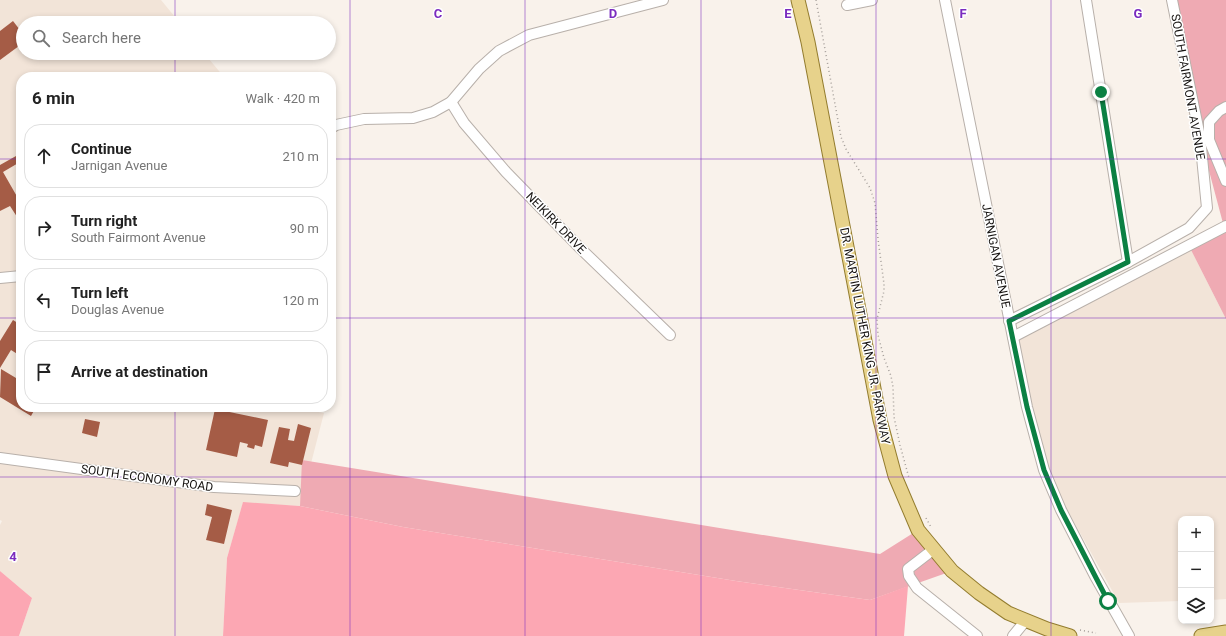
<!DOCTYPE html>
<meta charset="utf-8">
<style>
:root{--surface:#fff;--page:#f2f2f2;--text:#222;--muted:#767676;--line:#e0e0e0}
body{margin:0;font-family:Roboto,sans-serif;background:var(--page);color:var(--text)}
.controls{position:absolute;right:12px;bottom:12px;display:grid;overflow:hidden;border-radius:8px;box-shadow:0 2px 6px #0003}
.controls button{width:36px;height:36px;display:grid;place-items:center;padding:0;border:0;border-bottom:1px solid var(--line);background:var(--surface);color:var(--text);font:20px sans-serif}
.stop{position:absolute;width:12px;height:12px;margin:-9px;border:3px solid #0b8043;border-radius:50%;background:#fff}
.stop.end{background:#0b8043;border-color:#fff;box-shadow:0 1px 4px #0008}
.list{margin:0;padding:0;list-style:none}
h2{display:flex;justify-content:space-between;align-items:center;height:52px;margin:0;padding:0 16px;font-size:17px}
h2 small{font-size:13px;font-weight:400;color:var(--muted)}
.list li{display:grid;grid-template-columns:26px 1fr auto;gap:12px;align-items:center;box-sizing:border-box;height:64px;margin:0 8px 8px;padding:0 8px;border:1px solid var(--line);border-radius:16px}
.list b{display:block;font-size:15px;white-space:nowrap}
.list p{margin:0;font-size:13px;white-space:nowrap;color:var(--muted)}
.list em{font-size:13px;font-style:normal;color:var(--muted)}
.icon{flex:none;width:22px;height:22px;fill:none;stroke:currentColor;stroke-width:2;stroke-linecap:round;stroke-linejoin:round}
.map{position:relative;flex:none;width:1226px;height:636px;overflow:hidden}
.search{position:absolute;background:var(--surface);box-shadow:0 2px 6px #0003;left:16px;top:16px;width:320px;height:44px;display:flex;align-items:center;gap:10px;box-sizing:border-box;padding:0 14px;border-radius:22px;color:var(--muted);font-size:15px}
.panel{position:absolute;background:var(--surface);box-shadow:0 2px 6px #0003;left:16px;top:72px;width:320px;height:340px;border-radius:16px}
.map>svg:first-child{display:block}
.built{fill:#f2e4d8}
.green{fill:#efaab3}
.forest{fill:#fca7b3}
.building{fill:#a55c46}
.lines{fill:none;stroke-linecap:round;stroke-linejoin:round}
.minor-casing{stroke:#b8b0aa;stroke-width:12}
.major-casing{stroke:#937c2e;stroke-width:15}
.path{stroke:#a59f9a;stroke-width:1.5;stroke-dasharray:1 3;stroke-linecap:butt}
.minor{stroke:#fff;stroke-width:10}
.major{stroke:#e7d28b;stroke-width:13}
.route{stroke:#0b8043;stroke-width:5}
.grid{fill:none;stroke:#7b2cbf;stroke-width:1;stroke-opacity:0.55}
.labels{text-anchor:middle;stroke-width:3;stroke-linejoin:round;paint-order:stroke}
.street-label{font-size:12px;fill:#161311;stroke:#fff}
.grid-label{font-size:13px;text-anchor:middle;font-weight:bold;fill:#7b2cbf;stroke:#fff;stroke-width:3;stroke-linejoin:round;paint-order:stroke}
</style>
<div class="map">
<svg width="1226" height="636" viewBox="0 0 1226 636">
<rect width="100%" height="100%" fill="#f9f2eb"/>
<g class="built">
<path d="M 0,0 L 161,0 L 180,23 L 23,23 L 23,53 L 204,53 L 224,77 L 21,77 L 21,407 L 292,407 L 324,413 L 300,506 L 243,503 L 227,558 L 223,636 L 19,636 L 32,598 L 0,571 L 0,525 L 2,521 L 0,520 Z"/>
<path d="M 1189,246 L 1226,319 L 1226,599 L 1211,600 L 1211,519 L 1181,519 L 1181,601 L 1119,603 L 1059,495 L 1045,460 L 1013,337 Z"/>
</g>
<g class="green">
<path d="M 1172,0 L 1226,0 L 1226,319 L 1189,246 L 1224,227 L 1200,137 Z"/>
<path d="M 302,460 L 880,554 L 918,530 L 952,571 L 870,600 L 736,581 L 403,527 L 300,506 Z"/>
</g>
<g class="forest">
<path d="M 243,502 L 300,506 L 403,527 L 736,581 L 870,600 L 908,586 L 904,636 L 223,636 L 227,558 Z"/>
<path d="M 0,571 L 32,598 L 19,636 L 0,636 Z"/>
</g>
<g class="building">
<path d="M 13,21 L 23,34 L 23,43 L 0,60 L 0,31 Z"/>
<path d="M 16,156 L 20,162 L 3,172 L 19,200 L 17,202 L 21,208 L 21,223 L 10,206 L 0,211 L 0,165 Z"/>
<path d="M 13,320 L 21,325 L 21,352 L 19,355 L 11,350 L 0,368 L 0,341 Z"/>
<path d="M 1,369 L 21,381 L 21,407 L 36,407 L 31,416 L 0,397 Z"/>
<path d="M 215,409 L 268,420 L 262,447 L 255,445 L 254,449 L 247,447 L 248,444 L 240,442 L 237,457 L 206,450 Z"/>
<path d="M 85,419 L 100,422 L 97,437 L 82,433 Z"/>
<path d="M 298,424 L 311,428 L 302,465 L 289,462 L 288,467 L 270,463 L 279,427 L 290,429 L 288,440 L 294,441 Z"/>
<path d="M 207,504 L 232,510 L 224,544 L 206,540 L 212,517 L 205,515 Z"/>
</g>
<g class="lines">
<defs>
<g id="minor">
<path d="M 945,0 L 1027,407 L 1044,470 L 1061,510 L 1095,576 L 1129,636"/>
<path d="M 1086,0 L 1128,262"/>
<path d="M 847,5 L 872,0"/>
<path d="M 451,102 L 464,123 L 506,172 L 581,249 L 670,335"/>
<path d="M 1226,107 L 1219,111 L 1209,122 L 1209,140 L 1226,181"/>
<path d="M 331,128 L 336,125 L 364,119 L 413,118 L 433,112 L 451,102 L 479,69 L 499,51 L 529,35 L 663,0"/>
<path d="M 0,278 L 21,276"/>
<path d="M 1009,321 L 1128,262 L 1189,228 L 1207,208 L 1200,137 L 1172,0"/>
<path d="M 1013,337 L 1226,226"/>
<path d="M 0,458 L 214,487 L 295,491"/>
<path d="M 934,549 L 908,569 L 909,576 L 917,588 L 977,636"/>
<path d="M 1013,636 L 1026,620"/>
</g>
<g id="major">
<path d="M 798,0 L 808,42 L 880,420 L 895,476 L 918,530 L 952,571 L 979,593 L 1008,613 L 1047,629 L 1070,636"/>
<path d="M 1201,636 L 1226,632"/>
</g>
</defs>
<use href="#minor" class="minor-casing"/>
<use href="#major" class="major-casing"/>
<g class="path">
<path d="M 816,0 L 841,137 L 846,149 L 870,188 L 875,203 L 878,239 L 884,284 L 884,291 L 877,319 L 878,335 L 884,358 L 891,376 L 893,387 L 894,417 L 900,445 L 909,478"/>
<path d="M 926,518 L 931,527"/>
<path d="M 1080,630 L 1096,633"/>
</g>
<use href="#minor" class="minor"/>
<use href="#major" class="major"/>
</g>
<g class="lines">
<path class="route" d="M 1101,92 L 1128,262 L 1009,321 L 1027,407 L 1044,470 L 1061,510 L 1108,601"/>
</g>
<path class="grid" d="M 175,0 L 175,23M 350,0 L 350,636M 525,0 L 525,636M 701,0 L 701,636M 876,0 L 876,636M 1051,0 L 1051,636M 175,53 L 175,77M 0,159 L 21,159M 331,159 L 1226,159M 0,318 L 21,318M 331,318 L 1226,318M 175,407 L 175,636M 0,477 L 1226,477"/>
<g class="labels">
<g class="street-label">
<text transform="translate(1188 87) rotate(80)" y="4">SOUTH FAIRMONT AVENUE</text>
<text transform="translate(556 223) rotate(46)" y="4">NEIKIRK DRIVE</text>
<text transform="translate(996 256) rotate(79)" y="4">JARNIGAN AVENUE</text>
<text transform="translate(865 336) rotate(79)" y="4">DR. MARTIN LUTHER KING JR. PARKWAY</text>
<text transform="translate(147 478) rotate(8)" y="4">SOUTH ECONOMY ROAD</text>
</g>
</g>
<g class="grid-label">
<text x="438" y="18">C</text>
<text x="613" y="18">D</text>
<text x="788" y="18">E</text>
<text x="963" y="18">F</text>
<text x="1138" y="18">G</text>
<text x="13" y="561">4</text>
</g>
</svg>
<div class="controls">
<button>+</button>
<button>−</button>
<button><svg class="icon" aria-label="layers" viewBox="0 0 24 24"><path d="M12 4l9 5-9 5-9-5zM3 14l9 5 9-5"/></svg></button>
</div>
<div class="stop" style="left:1108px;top:601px"></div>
<div class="stop end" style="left:1101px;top:92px"></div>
<div class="search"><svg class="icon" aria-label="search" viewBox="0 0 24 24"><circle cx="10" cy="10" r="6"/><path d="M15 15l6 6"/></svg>Search here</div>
<section class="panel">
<h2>6 min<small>Walk · 420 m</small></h2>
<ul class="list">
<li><svg class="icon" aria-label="ahead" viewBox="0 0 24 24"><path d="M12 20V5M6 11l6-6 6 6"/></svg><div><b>Continue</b><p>Jarnigan Avenue</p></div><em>210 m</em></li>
<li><svg class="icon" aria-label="right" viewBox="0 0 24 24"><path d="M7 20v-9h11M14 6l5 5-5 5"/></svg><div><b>Turn right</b><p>South Fairmont Avenue</p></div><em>90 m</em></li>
<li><svg class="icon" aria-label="left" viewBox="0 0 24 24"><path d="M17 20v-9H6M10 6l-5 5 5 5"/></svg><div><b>Turn left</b><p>Douglas Avenue</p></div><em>120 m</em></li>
<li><svg class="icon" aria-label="arrive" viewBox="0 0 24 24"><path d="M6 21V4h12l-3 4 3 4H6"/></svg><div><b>Arrive at destination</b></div></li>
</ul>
</section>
</div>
